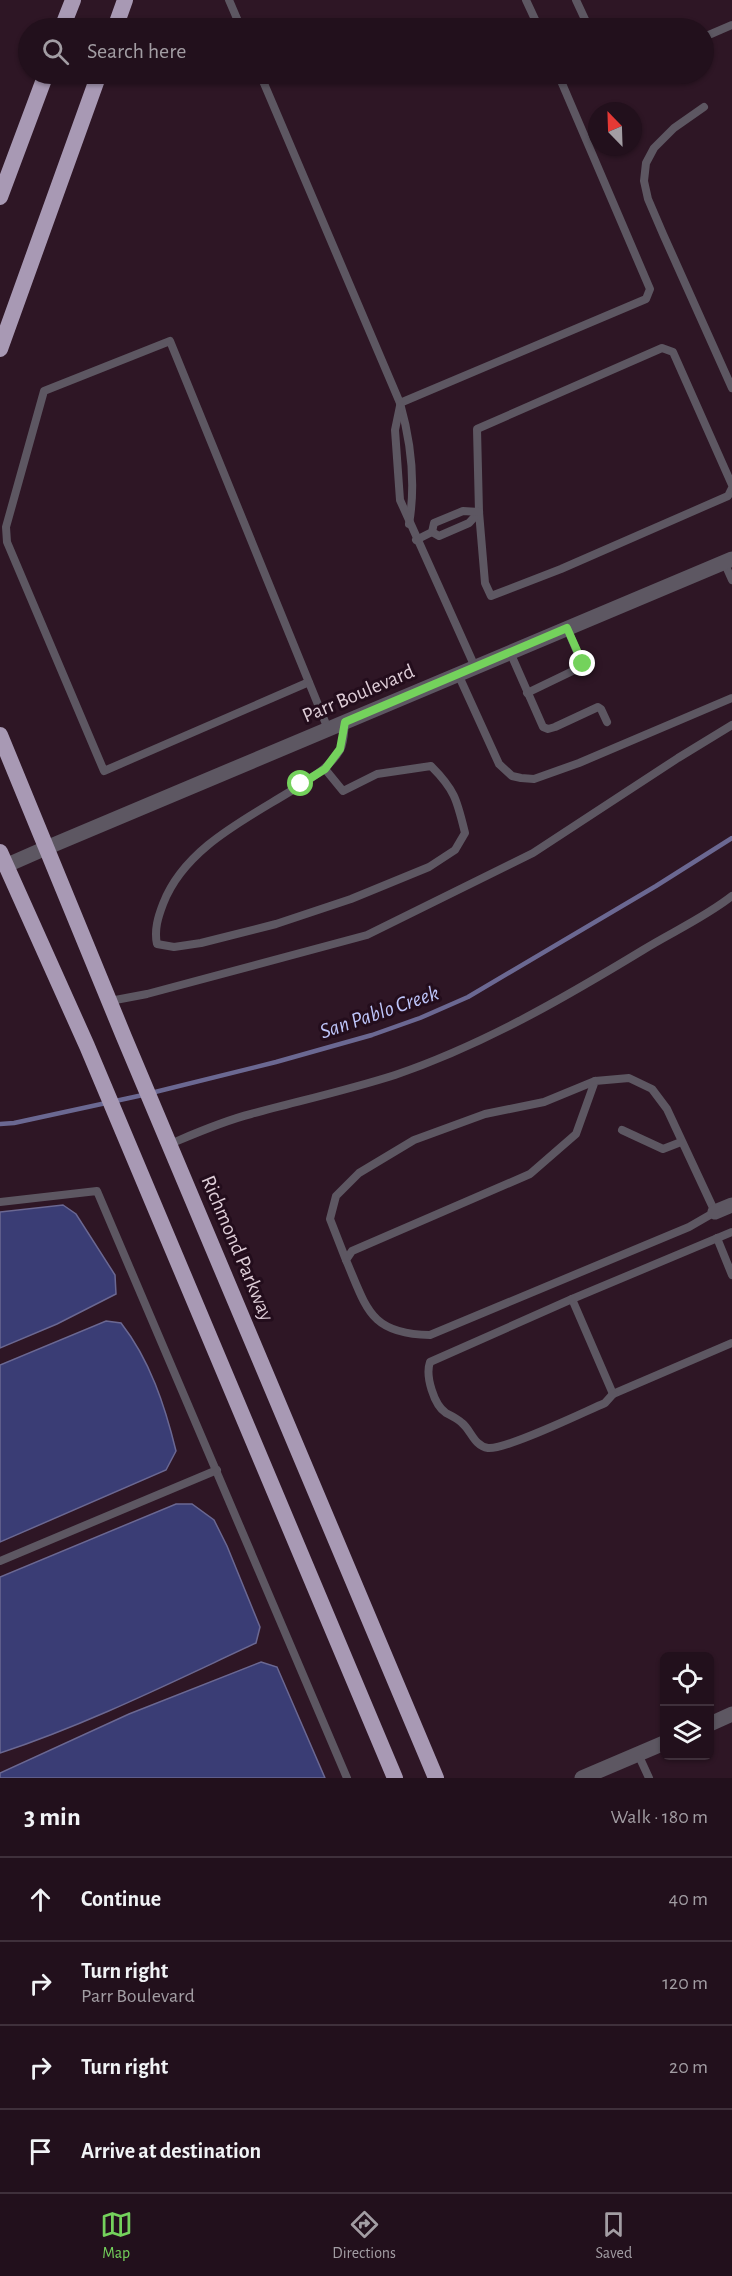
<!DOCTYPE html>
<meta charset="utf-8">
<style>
:root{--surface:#22101c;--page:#2e1e29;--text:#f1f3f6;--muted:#a29da3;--line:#3f303b;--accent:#74d25c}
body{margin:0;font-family:"Alegreya Sans",sans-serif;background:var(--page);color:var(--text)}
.controls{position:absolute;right:18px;bottom:18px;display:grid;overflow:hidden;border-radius:9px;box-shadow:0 2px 4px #0004}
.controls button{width:54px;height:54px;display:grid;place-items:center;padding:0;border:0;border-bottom:2px solid var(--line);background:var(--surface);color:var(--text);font:30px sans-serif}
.compass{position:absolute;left:588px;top:102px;width:54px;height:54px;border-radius:50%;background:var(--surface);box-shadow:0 2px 4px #0004;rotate:337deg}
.stop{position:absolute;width:18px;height:18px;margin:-14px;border:4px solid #74d25c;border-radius:50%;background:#fff}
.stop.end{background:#74d25c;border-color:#fff;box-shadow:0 2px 6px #0008}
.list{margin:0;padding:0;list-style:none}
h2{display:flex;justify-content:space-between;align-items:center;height:78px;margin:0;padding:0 24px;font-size:26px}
h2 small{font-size:20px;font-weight:400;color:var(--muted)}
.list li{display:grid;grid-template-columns:39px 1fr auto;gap:18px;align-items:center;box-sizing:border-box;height:84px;padding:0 24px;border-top:2px solid var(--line)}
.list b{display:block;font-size:22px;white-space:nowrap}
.list p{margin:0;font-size:20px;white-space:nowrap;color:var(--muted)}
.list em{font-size:20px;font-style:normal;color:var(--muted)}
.icon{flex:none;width:33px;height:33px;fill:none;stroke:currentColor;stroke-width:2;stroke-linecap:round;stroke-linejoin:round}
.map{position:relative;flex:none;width:732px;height:1778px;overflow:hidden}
.search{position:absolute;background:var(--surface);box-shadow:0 2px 4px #0004;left:18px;right:18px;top:18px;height:66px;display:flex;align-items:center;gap:15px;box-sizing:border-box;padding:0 21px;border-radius:33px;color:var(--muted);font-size:22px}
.sheet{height:414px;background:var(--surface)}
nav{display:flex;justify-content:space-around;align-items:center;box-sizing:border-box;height:84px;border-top:2px solid var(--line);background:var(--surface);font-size:16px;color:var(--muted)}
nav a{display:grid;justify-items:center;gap:3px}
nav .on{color:var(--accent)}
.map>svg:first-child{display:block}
.water{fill:#3a3d75;stroke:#6b6892;stroke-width:1.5}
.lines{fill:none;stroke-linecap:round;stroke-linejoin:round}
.stream{stroke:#6b6892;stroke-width:4.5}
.service{stroke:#5d5762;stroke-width:8}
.minor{stroke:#5d5762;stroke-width:15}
.tertiary{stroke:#5d5762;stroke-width:15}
.trunk{stroke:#a899b4;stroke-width:16}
.route{stroke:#74d25c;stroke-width:8}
.labels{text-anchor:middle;stroke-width:6;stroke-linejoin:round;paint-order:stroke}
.street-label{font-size:21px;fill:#decdd7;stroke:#230d1c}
.water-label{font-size:22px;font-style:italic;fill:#bec5fa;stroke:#230d1c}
</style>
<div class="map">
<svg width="732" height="1778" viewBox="0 0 732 1778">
<rect width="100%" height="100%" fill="#2e1625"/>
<g class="water">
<path d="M 63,1205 L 76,1214 L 115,1275 L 116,1294 L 57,1324 L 0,1348 L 0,1212 Z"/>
<path d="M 106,1321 L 121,1323 C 150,1360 165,1406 176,1451 L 166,1470 L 0,1542 L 0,1365 Z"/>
<path d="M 176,1504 L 192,1504 L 214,1520 L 227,1546 L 260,1627 L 256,1643 C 172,1682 88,1724 0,1753 L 0,1577 Z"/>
<path d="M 261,1662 L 277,1667 L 325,1778 L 0,1778 L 0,1773 L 129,1714 Z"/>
</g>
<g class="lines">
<g class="stream">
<path d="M 151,1093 L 276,1062 L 372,1035 L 420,1018 L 468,997 L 656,886 L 732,838"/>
<path d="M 0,1124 L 14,1123 L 143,1095"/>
</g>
<g class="service">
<path d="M 229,0 L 241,28"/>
<path d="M 526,0 L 539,28"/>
<path d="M 576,0 L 589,28"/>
<path d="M 704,37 L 732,25"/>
<path d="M 260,74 L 400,403 C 411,442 416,483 409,524"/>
<path d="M 704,107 L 674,128 L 654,148 L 646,163 L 644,181 L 648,199 L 663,234 L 732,388"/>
<path d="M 400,403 L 646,299 L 650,289 L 558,74"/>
<path d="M 400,406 L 395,430 L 400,500 L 475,667"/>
<path d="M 732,485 L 673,352 L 662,348 L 477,429 L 479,512 L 485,583 L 491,596 L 561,569 L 728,496 L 732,488"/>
<path d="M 432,532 L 439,536 L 469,523 L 479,512"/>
<path d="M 416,540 L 432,532 L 434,523 L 463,511 L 479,512"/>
<path d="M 724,562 L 732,580"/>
<path d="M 510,652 L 543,727 L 548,729 L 555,727 L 598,707 L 601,709 L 607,722"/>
<path d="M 458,674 L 499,764 L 512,776 L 521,778 L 534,779 L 579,763 L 732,698"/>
<path d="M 309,682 L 104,771 L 7,542 L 6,527 L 44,391 L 170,341 L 328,729"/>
<path d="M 527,693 L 583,666 L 567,628"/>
<path d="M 325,769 L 343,791 L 377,774 L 431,766 C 455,790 457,800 465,833 L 455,850 L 429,867 L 351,899 L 276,924 L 201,943 L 174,947 L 157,944 C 154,930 158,917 163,904 C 184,849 244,820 291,791 C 309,779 329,769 340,750 C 344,743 344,731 345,723"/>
<path d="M 110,1001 L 147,994 L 367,935 L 533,853 L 678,758 L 732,725"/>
<path d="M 629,1078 L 652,1089 L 667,1109 L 715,1212 L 689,1227 L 430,1335 C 370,1334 367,1309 346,1260 L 352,1251 L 530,1174 L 576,1134 L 595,1081 Z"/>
<path d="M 622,1130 L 663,1149 L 681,1142"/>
<path d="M 170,1144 C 196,1133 223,1121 251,1114 C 299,1101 348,1090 395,1075 C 483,1045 564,998 643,950 C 672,932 704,918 732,896"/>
<path d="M 0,1202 L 97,1191 L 347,1778"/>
<path d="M 732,1232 L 572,1299 L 613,1394 L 732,1343"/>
<path d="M 717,1238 L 732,1275"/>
<path d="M 346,1260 L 330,1219 L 336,1196 L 359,1173 L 414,1140 L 485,1114 L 544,1102 L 595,1081"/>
<path d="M 572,1299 L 430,1362 C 425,1376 434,1405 446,1413 C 452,1416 458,1419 462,1423 C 471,1430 474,1446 488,1448 C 506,1450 584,1412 605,1403 L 613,1394"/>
<path d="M 0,1561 L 217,1470"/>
<path d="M 638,1754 L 649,1778"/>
</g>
<g class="minor">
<path d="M 715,1212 L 732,1205"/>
<path d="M 710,1724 L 732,1714"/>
<path d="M 582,1778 L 664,1743"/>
</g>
<path class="tertiary" d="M 5,866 L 46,848 L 732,559"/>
<g class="trunk">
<path d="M 62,28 L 73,0"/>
<path d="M 115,28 L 125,0"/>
<path d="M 0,197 L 46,74"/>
<path d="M 0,349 L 99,74"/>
<path d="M 0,735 L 124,1037 L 436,1778"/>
<path d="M 0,852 L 87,1046 L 395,1778"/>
</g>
</g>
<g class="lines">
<path class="route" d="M 301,784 L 325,769 L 340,749 L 345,722 L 567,628 L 583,664"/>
</g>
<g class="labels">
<g class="street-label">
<text transform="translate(358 693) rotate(-23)" y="7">Parr Boulevard</text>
<text transform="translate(238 1248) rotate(67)" y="7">Richmond Parkway</text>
</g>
<g class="water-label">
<text transform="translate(379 1011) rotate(-19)" y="8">San Pablo Creek</text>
</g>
</g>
</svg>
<div class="controls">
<button><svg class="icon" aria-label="locate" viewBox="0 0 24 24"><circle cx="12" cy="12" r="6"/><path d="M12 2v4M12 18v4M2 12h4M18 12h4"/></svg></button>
<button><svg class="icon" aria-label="layers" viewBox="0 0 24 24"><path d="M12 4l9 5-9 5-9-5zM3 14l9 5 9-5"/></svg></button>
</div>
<svg class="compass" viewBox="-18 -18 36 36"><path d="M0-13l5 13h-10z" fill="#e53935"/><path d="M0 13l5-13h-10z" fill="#a29da3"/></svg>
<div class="stop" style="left:301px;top:784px"></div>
<div class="stop end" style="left:583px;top:664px"></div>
<div class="search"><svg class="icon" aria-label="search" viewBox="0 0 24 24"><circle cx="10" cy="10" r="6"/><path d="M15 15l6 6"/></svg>Search here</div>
</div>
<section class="sheet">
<h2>3 min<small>Walk · 180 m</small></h2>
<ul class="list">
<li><svg class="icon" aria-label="ahead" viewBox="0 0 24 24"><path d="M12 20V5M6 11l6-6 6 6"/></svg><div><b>Continue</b></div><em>40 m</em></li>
<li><svg class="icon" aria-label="right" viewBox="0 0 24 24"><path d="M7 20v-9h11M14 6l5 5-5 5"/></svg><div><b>Turn right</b><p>Parr Boulevard</p></div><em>120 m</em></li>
<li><svg class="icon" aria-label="right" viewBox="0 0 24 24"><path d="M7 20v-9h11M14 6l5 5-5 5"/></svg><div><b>Turn right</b></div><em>20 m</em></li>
<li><svg class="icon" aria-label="arrive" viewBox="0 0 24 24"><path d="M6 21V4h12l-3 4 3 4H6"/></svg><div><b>Arrive at destination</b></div></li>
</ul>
</section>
<nav>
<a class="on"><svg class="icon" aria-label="map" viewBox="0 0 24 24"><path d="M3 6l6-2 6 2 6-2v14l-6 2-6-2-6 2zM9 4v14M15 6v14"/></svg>Map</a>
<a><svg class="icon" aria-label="directions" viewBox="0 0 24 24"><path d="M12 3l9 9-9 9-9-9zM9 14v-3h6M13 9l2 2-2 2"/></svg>Directions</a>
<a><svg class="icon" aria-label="saved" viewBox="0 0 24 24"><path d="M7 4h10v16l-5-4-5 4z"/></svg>Saved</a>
</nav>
